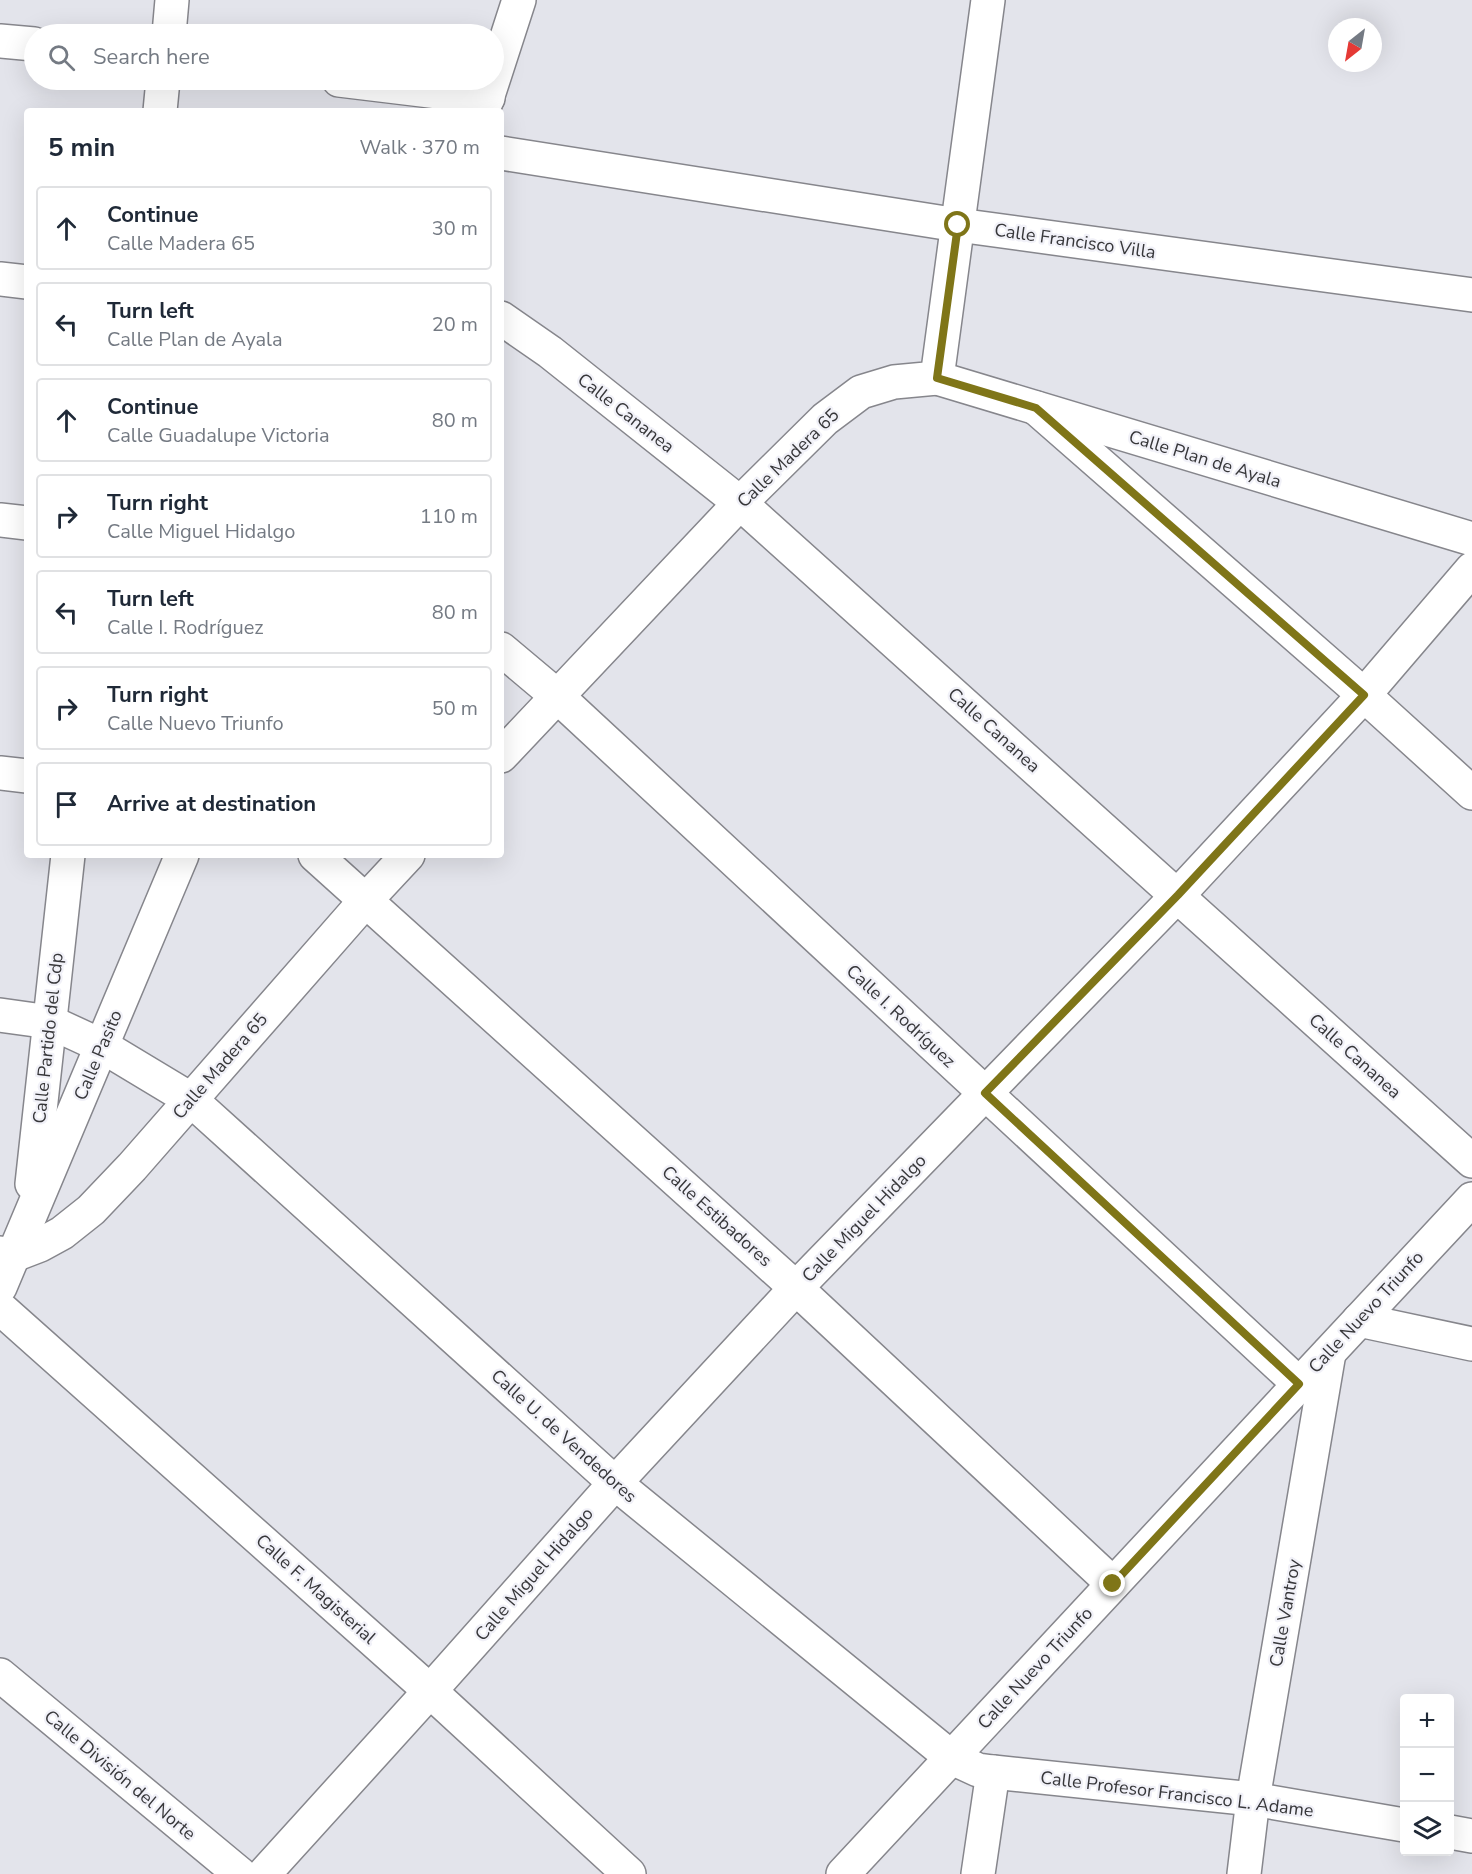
<!DOCTYPE html>
<meta charset="utf-8">
<style>
:root{--surface:#fff;--page:#f6f6f7;--text:#1f2937;--muted:#747a83;--line:#e0e1e3}
body{margin:0;font-family:"Nunito Sans",sans-serif;background:var(--page);color:var(--text)}
.controls{position:absolute;right:18px;bottom:18px;display:grid;overflow:hidden;border-radius:6px;box-shadow:0 6px 24px #0002}
.controls button{width:54px;height:54px;display:grid;place-items:center;padding:0;border:0;border-bottom:2px solid var(--line);background:var(--surface);color:var(--text);font:30px sans-serif}
.compass{position:absolute;left:1328px;top:18px;width:54px;height:54px;border-radius:50%;background:var(--surface);box-shadow:0 6px 24px #0002;rotate:211deg}
.stop{position:absolute;width:18px;height:18px;margin:-14px;border:4px solid #7f7518;border-radius:50%;background:#fff}
.stop.end{background:#7f7518;border-color:#fff;box-shadow:0 2px 6px #0008}
.list{margin:0;padding:0;list-style:none}
h2{display:flex;justify-content:space-between;align-items:center;height:78px;margin:0;padding:0 24px;font-size:26px}
h2 small{font-size:20px;font-weight:400;color:var(--muted)}
.list li{display:grid;grid-template-columns:39px 1fr auto;gap:18px;align-items:center;box-sizing:border-box;height:84px;margin:0 12px 12px;padding:0 12px;border:2px solid var(--line);border-radius:6px}
.list b{display:block;font-size:22px;white-space:nowrap}
.list p{margin:0;font-size:20px;white-space:nowrap;color:var(--muted)}
.list em{font-size:20px;font-style:normal;color:var(--muted)}
.icon{flex:none;width:33px;height:33px;fill:none;stroke:currentColor;stroke-width:2;stroke-linecap:round;stroke-linejoin:round}
.map{position:relative;flex:none;width:1472px;height:1874px;overflow:hidden}
.search{position:absolute;background:var(--surface);box-shadow:0 6px 24px #0002;left:24px;top:24px;width:480px;height:66px;display:flex;align-items:center;gap:15px;box-sizing:border-box;padding:0 21px;border-radius:33px;color:var(--muted);font-size:22px}
.panel{position:absolute;background:var(--surface);box-shadow:0 6px 24px #0002;left:24px;top:108px;width:480px;height:750px;border-radius:6px}
.map>svg:first-child{display:block}
.lines{fill:none;stroke-linecap:round;stroke-linejoin:round}
.minor-casing{stroke:#86868c;stroke-width:36}
.minor{stroke:#fff;stroke-width:33}
.route{stroke:#7f7518;stroke-width:8}
.labels{text-anchor:middle;stroke-width:4.5;stroke-linejoin:round;paint-order:stroke}
.street-label{font-size:18px;fill:#37373a;stroke:#f1f1f8}
</style>
<div class="map">
<svg width="1472" height="1874" viewBox="0 0 1472 1874">
<rect width="100%" height="100%" fill="#e3e4eb"/>
<g class="lines">
<defs>
<g id="minor">
<path d="M 169,34 L 172,0"/>
<path d="M 0,41 L 34,44"/>
<path d="M 339,80 L 488,98"/>
<path d="M 160,111 L 163,80"/>
<path d="M 483,111 L 519,0"/>
<path d="M 501,153 L 958,225 L 1472,295"/>
<path d="M 0,279 L 27,282"/>
<path d="M 501,318 L 550,352 L 740,503 L 1472,1161"/>
<path d="M 937,378 L 1472,539"/>
<path d="M 1036,408 L 1364,695 L 1472,793"/>
<path d="M 0,520 L 27,523"/>
<path d="M 501,649 L 557,696 L 1299,1384"/>
<path d="M 501,756 L 740,503 L 825,419 L 861,392 L 894,382 L 937,378 L 988,0"/>
<path d="M 0,773 L 27,776"/>
<path d="M 315,855 L 796,1288 L 1113,1584"/>
<path d="M 0,1015 L 50,1022 L 102,1046 L 190,1099 L 615,1483 L 952,1758 L 978,1770 L 993,1772 L 1253,1799 L 1404,1825"/>
<path d="M 32,1184 L 68,855"/>
<path d="M 0,1253 L 14,1255 L 40,1245 L 62,1233 L 91,1210 L 132,1167 L 366,900 L 408,855"/>
<path d="M 0,1287 L 182,855"/>
<path d="M 0,1308 L 430,1691 L 629,1874"/>
<path d="M 1359,1320 L 1472,1344"/>
<path d="M 0,1675 L 240,1874"/>
<path d="M 1450,1832 L 1472,1836"/>
<path d="M 264,1874 L 430,1691 L 615,1483 L 796,1288 L 1178,895 L 1364,695 L 1472,569"/>
<path d="M 843,1874 L 1472,1199"/>
<path d="M 978,1874 L 993,1772"/>
<path d="M 1244,1874 L 1253,1799 L 1329,1353"/>
</g>
</defs>
<use href="#minor" class="minor-casing"/>
<use href="#minor" class="minor"/>
</g>
<g class="lines">
<path class="route" d="M 958,225 L 937,378 L 1036,408 L 1364,695 L 1178,895 L 985,1093 L 1299,1384 L 1113,1584"/>
</g>
<g class="labels">
<g class="street-label">
<text transform="translate(1075 241) rotate(8)" y="6">Calle Francisco Villa</text>
<text transform="translate(626 413) rotate(38)" y="6">Calle Cananea</text>
<text transform="translate(788 458) rotate(-44)" y="6">Calle Madera 65</text>
<text transform="translate(1205 459) rotate(17)" y="6">Calle Plan de Ayala</text>
<text transform="translate(994 730) rotate(42)" y="6">Calle Cananea</text>
<text transform="translate(901 1016) rotate(43)" y="6">Calle I. Rodríguez</text>
<text transform="translate(48 1038) rotate(-84)" y="6">Calle Partido del Cdp</text>
<text transform="translate(98 1055) rotate(-67)" y="6">Calle Pasito</text>
<text transform="translate(1355 1056) rotate(42)" y="6">Calle Cananea</text>
<text transform="translate(220 1066) rotate(-49)" y="6">Calle Madera 65</text>
<text transform="translate(717 1216) rotate(42)" y="6">Calle Estibadores</text>
<text transform="translate(864 1218) rotate(-46)" y="6">Calle Miguel Hidalgo</text>
<text transform="translate(1366 1312) rotate(-47)" y="6">Calle Nuevo Triunfo</text>
<text transform="translate(564 1436) rotate(42)" y="6">Calle U. de Vendedores</text>
<text transform="translate(534 1574) rotate(-49)" y="6">Calle Miguel Hidalgo</text>
<text transform="translate(316 1589) rotate(42)" y="6">Calle F. Magisterial</text>
<text transform="translate(1285 1613) rotate(-80)" y="6">Calle Vantroy</text>
<text transform="translate(1035 1668) rotate(-47)" y="6">Calle Nuevo Triunfo</text>
<text transform="translate(120 1775) rotate(40)" y="6">Calle División del Norte</text>
<text transform="translate(1177 1794) rotate(7)" y="6">Calle Profesor Francisco L. Adame</text>
</g>
</g>
</svg>
<div class="controls">
<button>+</button>
<button>−</button>
<button><svg class="icon" aria-label="layers" viewBox="0 0 24 24"><path d="M12 4l9 5-9 5-9-5zM3 14l9 5 9-5"/></svg></button>
</div>
<svg class="compass" viewBox="-18 -18 36 36"><path d="M0-13l5 13h-10z" fill="#e53935"/><path d="M0 13l5-13h-10z" fill="#747a83"/></svg>
<div class="stop" style="left:958px;top:225px"></div>
<div class="stop end" style="left:1113px;top:1584px"></div>
<div class="search"><svg class="icon" aria-label="search" viewBox="0 0 24 24"><circle cx="10" cy="10" r="6"/><path d="M15 15l6 6"/></svg>Search here</div>
<section class="panel">
<h2>5 min<small>Walk · 370 m</small></h2>
<ul class="list">
<li><svg class="icon" aria-label="ahead" viewBox="0 0 24 24"><path d="M12 20V5M6 11l6-6 6 6"/></svg><div><b>Continue</b><p>Calle Madera 65</p></div><em>30 m</em></li>
<li><svg class="icon" aria-label="left" viewBox="0 0 24 24"><path d="M17 20v-9H6M10 6l-5 5 5 5"/></svg><div><b>Turn left</b><p>Calle Plan de Ayala</p></div><em>20 m</em></li>
<li><svg class="icon" aria-label="ahead" viewBox="0 0 24 24"><path d="M12 20V5M6 11l6-6 6 6"/></svg><div><b>Continue</b><p>Calle Guadalupe Victoria</p></div><em>80 m</em></li>
<li><svg class="icon" aria-label="right" viewBox="0 0 24 24"><path d="M7 20v-9h11M14 6l5 5-5 5"/></svg><div><b>Turn right</b><p>Calle Miguel Hidalgo</p></div><em>110 m</em></li>
<li><svg class="icon" aria-label="left" viewBox="0 0 24 24"><path d="M17 20v-9H6M10 6l-5 5 5 5"/></svg><div><b>Turn left</b><p>Calle I. Rodríguez</p></div><em>80 m</em></li>
<li><svg class="icon" aria-label="right" viewBox="0 0 24 24"><path d="M7 20v-9h11M14 6l5 5-5 5"/></svg><div><b>Turn right</b><p>Calle Nuevo Triunfo</p></div><em>50 m</em></li>
<li><svg class="icon" aria-label="arrive" viewBox="0 0 24 24"><path d="M6 21V4h12l-3 4 3 4H6"/></svg><div><b>Arrive at destination</b></div></li>
</ul>
</section>
</div>
